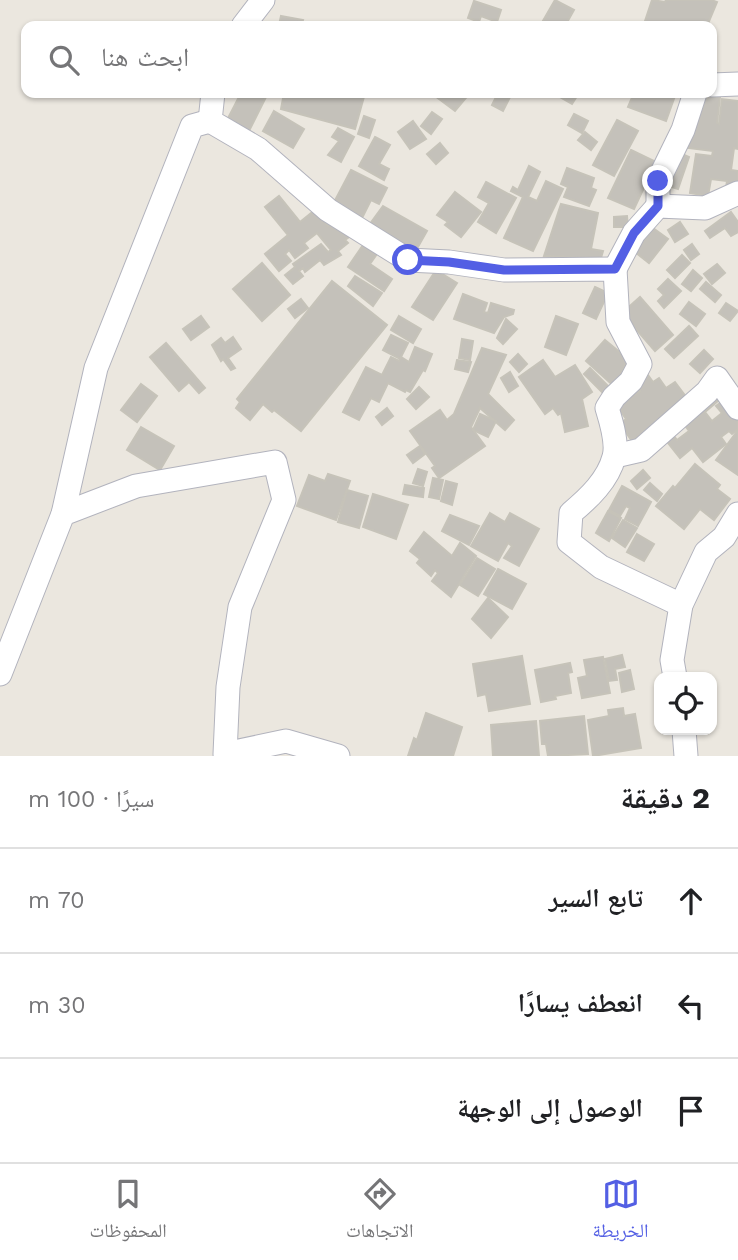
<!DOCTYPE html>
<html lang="ar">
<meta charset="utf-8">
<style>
:root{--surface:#fff;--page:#f6f6f6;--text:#202124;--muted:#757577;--line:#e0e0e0;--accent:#535fe4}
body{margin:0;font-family:"Work Sans","Noto Naskh Arabic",sans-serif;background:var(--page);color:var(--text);direction:rtl}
.controls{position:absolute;right:21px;bottom:21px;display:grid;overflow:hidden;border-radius:14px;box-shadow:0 2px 5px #0004}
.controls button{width:63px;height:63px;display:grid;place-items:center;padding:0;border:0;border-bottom:2px solid var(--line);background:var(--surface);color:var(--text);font:35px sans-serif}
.stop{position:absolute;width:21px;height:21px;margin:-16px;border:5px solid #535fe4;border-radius:50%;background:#fff}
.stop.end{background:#535fe4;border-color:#fff;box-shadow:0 2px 7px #0008}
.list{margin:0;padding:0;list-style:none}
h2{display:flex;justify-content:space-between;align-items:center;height:91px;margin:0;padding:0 28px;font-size:30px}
h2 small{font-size:23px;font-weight:400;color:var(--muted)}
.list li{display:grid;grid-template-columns:46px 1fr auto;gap:21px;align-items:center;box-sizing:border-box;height:105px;padding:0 28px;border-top:2px solid var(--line)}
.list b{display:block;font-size:26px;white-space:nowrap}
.list em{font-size:23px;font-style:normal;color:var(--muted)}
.icon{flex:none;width:38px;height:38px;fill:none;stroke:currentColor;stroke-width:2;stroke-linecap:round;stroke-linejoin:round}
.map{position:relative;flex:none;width:738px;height:756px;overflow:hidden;direction:ltr}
.search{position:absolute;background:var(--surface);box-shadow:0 2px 5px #0004;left:21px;right:21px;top:21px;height:77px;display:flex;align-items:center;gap:18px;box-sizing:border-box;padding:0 24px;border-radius:14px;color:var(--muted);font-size:26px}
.sheet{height:406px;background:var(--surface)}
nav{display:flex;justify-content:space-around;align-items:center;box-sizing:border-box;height:98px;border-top:2px solid var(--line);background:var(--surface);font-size:19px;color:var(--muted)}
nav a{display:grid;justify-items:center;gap:4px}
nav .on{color:var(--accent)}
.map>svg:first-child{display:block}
.building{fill:#c4c1ba;stroke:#c6c3b9;stroke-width:2}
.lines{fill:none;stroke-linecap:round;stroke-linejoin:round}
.street-casing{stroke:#b2b3bd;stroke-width:25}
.street{stroke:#fff;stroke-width:23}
.route{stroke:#535fe4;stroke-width:9}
</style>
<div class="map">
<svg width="738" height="756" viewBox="0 0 738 756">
<rect width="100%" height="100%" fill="#ebe7df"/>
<g class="building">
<path d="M 555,0 L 574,10 L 565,26 L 540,26 Z"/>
<path d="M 652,0 L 665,2 L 666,0 L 711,0 L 717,2 L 707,26 L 651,26 L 644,24 Z"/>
<path d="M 474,1 L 501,10 L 497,22 L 481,16 L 479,22 L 468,18 Z"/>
<path d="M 281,16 L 303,20 L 301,26 L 279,25 Z"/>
<path d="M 241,93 L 268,93 L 247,135 L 225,124 Z"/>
<path d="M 284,93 L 365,93 L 355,129 L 281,109 Z"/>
<path d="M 431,93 L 470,93 L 455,111 Z"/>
<path d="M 498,93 L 512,93 L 503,111 L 492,105 Z"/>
<path d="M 560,93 L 579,93 L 572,104 L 558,96 Z"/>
<path d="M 634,93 L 676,93 L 666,121 L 628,107 Z"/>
<path d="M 700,94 L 720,97 L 717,123 L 719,124 L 722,99 L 738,101 L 738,149 L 734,148 L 731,170 L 738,171 L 738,189 L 726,188 L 727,181 L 711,179 L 708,196 L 690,193 L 696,154 L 712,156 L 713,151 L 688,148 L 692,121 Z"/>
<path d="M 274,111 L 304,129 L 293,148 L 263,131 Z"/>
<path d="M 432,112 L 442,119 L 431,134 L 421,126 Z"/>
<path d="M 574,114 L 588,121 L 582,133 L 568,125 Z"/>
<path d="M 364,116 L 375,120 L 369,138 L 358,134 Z"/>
<path d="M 617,120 L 638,131 L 614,176 L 593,165 Z"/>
<path d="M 413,121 L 426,139 L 410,149 L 398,132 Z"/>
<path d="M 338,128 L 354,137 L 341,162 L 328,155 L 339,141 L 332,137 Z"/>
<path d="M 585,132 L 597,142 L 591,150 L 578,140 Z"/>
<path d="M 375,137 L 390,145 L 379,164 L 389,169 L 384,180 L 359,166 Z"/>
<path d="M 440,143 L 448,153 L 436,164 L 427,154 Z"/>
<path d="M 631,150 L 656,162 L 634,209 L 608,198 Z"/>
<path d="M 682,154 L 689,157 L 678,189 L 665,185 Z"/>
<path d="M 529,166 L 540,172 L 528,197 L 537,201 L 546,181 L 563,189 L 533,251 L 504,238 L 523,197 L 511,191 L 513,187 L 518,190 Z"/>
<path d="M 567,168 L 594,178 L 591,188 L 596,190 L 589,206 L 564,197 L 568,187 L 561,184 Z"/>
<path d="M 351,170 L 387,188 L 379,204 L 371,200 L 361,220 L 330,210 Z"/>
<path d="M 486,182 L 516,198 L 496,233 L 478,222 L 489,203 L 478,197 Z"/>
<path d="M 455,192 L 481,212 L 461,237 L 445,225 L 448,222 L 437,215 Z"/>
<path d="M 279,196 L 300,222 L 315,210 L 328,226 L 335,220 L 349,237 L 345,240 L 348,243 L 338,251 L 341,255 L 324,265 L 320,260 L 305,272 L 303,268 L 299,271 L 303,276 L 293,284 L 285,275 L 295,267 L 293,264 L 321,244 L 328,252 L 331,250 L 317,233 L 304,243 L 308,248 L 295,258 L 289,250 L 285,254 L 291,261 L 279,271 L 265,254 L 288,235 L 265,207 Z"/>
<path d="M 561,204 L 598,213 L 591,249 L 603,251 L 601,258 L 544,256 Z"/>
<path d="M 383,206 L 427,231 L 414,254 L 367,228 Z"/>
<path d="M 731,212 L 738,222 L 738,232 L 731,236 L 725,228 L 710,238 L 705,231 Z"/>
<path d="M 627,216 L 628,227 L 614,227 L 614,217 Z"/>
<path d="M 680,222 L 688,234 L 675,242 L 668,230 Z"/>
<path d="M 653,228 L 668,239 L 649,263 L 635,252 Z"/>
<path d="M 365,242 L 379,251 L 370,264 L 392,279 L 384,291 L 348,267 Z"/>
<path d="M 692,244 L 699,254 L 691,260 L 684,250 Z"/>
<path d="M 682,255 L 690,263 L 675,278 L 667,270 Z"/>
<path d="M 262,263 L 290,295 L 262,321 L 233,289 Z"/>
<path d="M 717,264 L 725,273 L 712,284 L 704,274 Z"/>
<path d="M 436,270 L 457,283 L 433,320 L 412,307 Z"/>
<path d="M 693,270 L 702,278 L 691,291 L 682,284 Z"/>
<path d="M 355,276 L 382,293 L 373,306 L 348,286 Z"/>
<path d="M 668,279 L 681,291 L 664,308 L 658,301 L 664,295 L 658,289 Z"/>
<path d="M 332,281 L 387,325 L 301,431 L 274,410 L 272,412 L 263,404 L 250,420 L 236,408 L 240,402 L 237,399 Z"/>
<path d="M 706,282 L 721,295 L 715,302 L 700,289 Z"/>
<path d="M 595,287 L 608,293 L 596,319 L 583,313 Z"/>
<path d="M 463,294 L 487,303 L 484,312 L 488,313 L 491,303 L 514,310 L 513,314 L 504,317 L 494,333 L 454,319 Z"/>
<path d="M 640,297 L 673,335 L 655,351 L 622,313 Z"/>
<path d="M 301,299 L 308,308 L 295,318 L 288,309 Z"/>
<path d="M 689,302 L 705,314 L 696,326 L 680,314 Z"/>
<path d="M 726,303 L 738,311 L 730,321 L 719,313 Z"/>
<path d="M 201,316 L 209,327 L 191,340 L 183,329 Z"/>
<path d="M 399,316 L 421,329 L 413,343 L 391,330 Z"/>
<path d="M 556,316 L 578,324 L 566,355 L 545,347 Z"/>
<path d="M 506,319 L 517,329 L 503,344 L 497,338 Z"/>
<path d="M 689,326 L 698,336 L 674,358 L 665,349 Z"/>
<path d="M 391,335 L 408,343 L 400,359 L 383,350 Z"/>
<path d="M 233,337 L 241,349 L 228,358 L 235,368 L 231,370 L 223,359 L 221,361 L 212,345 L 221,338 L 225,343 Z"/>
<path d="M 462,339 L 473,341 L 470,360 L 459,358 Z"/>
<path d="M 605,340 L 628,359 L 615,387 L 586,361 Z"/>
<path d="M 166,343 L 205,388 L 199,393 L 189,382 L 179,391 L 150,357 Z"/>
<path d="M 415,347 L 432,354 L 425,371 L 423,370 L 410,392 L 406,390 L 405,392 L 388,383 L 379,402 L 371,398 L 359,420 L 343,412 L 366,367 L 382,375 L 391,357 L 399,361 L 401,357 L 409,362 Z"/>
<path d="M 482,348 L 506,355 L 488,394 L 514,420 L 505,430 L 480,408 L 471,427 L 485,446 L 439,478 L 432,468 L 435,466 L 410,431 L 440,410 L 447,420 L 454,414 Z"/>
<path d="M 704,350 L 713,359 L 700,373 L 690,364 Z"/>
<path d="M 518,354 L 527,364 L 519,372 L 510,362 Z"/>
<path d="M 457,360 L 471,362 L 468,372 L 455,369 Z"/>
<path d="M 543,360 L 555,377 L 575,365 L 592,392 L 582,399 L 588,426 L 565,432 L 561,413 L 558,415 L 553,408 L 545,414 L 519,377 Z"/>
<path d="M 590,368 L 609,387 L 603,393 L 584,374 Z"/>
<path d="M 510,372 L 518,386 L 509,392 L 501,378 Z"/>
<path d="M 648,375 L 653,382 L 659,378 L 666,388 L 675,382 L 690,402 L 649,435 L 646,430 L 632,441 L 620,424 L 626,419 L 618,407 L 640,391 L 635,385 Z"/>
<path d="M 141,384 L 157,396 L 137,422 L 121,410 Z"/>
<path d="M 419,387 L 429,397 L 416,409 L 407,399 Z"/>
<path d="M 714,393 L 719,400 L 705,412 L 712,421 L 722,413 L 716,406 L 724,400 L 738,417 L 738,429 L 732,434 L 729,431 L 721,437 L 726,444 L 703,462 L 692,448 L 680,458 L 664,438 L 671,432 L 677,440 L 689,431 L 681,420 Z"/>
<path d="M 387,408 L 393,416 L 382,425 L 376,417 Z"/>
<path d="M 480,414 L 496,421 L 488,437 L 473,430 Z"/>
<path d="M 141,427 L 174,446 L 160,470 L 127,450 Z"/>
<path d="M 738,430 L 738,475 L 716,460 Z"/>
<path d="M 420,446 L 425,454 L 413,463 L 407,455 Z"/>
<path d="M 695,464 L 720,485 L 717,489 L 730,499 L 714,520 L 700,509 L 684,529 L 656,506 L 673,486 L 675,488 Z"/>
<path d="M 418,469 L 427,472 L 423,486 L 413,483 Z"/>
<path d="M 643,470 L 650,478 L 637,489 L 631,481 Z"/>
<path d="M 328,474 L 350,481 L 336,520 L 297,506 L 309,475 L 325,481 Z"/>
<path d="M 433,478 L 443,480 L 439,499 L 429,497 Z"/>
<path d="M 446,481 L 457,484 L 452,505 L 441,501 Z"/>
<path d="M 650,483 L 662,494 L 657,501 L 644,490 Z"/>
<path d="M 405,485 L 424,488 L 423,497 L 403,494 Z"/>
<path d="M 622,486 L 651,502 L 638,526 L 625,519 L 630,508 L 626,506 L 620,516 L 609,510 Z"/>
<path d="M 347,490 L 368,496 L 359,528 L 338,522 Z"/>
<path d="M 373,494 L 408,505 L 396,539 L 363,527 Z"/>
<path d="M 608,511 L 621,518 L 609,541 L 596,533 Z"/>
<path d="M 490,513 L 505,522 L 510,513 L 539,529 L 519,566 L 504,558 L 512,546 L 508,543 L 498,561 L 471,546 Z"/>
<path d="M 450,515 L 479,526 L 469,545 L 442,531 Z"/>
<path d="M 623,520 L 637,528 L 625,547 L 612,538 Z"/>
<path d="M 424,532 L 452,556 L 460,543 L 476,556 L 451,597 L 432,581 L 438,573 L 435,570 L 431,576 L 417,563 L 420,559 L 410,551 Z"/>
<path d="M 637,534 L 654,544 L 644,561 L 627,552 Z"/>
<path d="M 477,558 L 495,569 L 478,596 L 460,585 Z"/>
<path d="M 498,569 L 526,584 L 512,609 L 484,594 Z"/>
<path d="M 488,598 L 508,617 L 491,638 L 472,619 Z"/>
<path d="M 622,655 L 625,667 L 615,669 L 617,680 L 609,681 L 605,659 Z"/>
<path d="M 522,656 L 530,704 L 489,711 L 486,694 L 478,696 L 473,664 Z"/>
<path d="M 603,657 L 610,693 L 582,698 L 578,678 L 587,676 L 584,660 Z"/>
<path d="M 570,663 L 572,672 L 568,673 L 571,693 L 555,696 L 556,699 L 541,702 L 535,670 Z"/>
<path d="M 630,670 L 634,689 L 622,692 L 619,673 Z"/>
<path d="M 623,708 L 624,716 L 635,714 L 641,748 L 593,756 L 588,720 L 609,716 L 608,710 Z"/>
<path d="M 426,713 L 462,727 L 453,756 L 408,756 L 414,738 L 417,740 Z"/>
<path d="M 584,716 L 588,754 L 548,756 L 546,744 L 542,744 L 540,721 Z"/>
<path d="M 536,721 L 539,756 L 493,756 L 491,725 Z"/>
</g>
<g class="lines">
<defs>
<g id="street">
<path d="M 243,26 L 263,0"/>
<path d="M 712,85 L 738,84"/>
<path d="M 213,93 L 210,121 L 258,149 L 328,210 L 408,260 L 449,262 L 504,270 L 615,269 L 618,322 L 640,364 L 631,381 L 614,397 L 607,408 C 611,421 618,443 614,457 C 608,480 589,498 571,513 L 569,542 L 601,567 L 681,605"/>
<path d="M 658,206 L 658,181 L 683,130 L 695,93"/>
<path d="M 615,269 L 634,233 L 658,206 L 705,208 L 738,193"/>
<path d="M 615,456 L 641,450 L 707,392 L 717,378 L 738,408"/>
<path d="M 63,514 L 96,368 L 192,126 L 210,121"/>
<path d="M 0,674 L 63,514 L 136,486 L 275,462 L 284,500 L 240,607 L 228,687 L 225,754 L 286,741 L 338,756"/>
<path d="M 675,677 L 672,660 L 681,605 L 706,552 L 724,537 L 738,514"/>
<path d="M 684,730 L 686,756"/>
</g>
</defs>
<use href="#street" class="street-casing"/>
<use href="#street" class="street"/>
</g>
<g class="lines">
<path class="route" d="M 408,260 L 449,262 L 504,270 L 615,269 L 634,233 L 658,206 L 658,181"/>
</g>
</svg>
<div class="controls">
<button><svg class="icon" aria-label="locate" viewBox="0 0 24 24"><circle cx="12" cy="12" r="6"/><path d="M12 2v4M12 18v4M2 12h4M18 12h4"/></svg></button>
</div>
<div class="stop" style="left:408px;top:260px"></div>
<div class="stop end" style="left:658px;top:181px"></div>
<div class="search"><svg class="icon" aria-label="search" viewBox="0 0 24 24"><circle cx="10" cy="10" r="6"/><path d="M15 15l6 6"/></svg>ابحث هنا</div>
</div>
<section class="sheet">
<h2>2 دقيقة<small>سيرًا · 100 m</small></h2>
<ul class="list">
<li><svg class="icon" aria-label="ahead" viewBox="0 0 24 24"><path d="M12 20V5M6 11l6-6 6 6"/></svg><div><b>تابع السير</b></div><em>70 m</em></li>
<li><svg class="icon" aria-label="left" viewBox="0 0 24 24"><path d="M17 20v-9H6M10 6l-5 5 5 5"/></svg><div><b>انعطف يسارًا</b></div><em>30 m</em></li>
<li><svg class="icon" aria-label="arrive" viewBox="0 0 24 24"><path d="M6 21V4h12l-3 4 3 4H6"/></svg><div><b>الوصول إلى الوجهة</b></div></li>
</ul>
</section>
<nav>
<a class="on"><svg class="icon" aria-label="map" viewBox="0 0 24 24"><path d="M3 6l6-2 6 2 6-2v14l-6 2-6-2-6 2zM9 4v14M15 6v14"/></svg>الخريطة</a>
<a><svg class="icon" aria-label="directions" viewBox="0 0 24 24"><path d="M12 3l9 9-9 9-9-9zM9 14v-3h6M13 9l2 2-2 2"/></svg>الاتجاهات</a>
<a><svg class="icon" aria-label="saved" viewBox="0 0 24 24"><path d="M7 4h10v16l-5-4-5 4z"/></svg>المحفوظات</a>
</nav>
